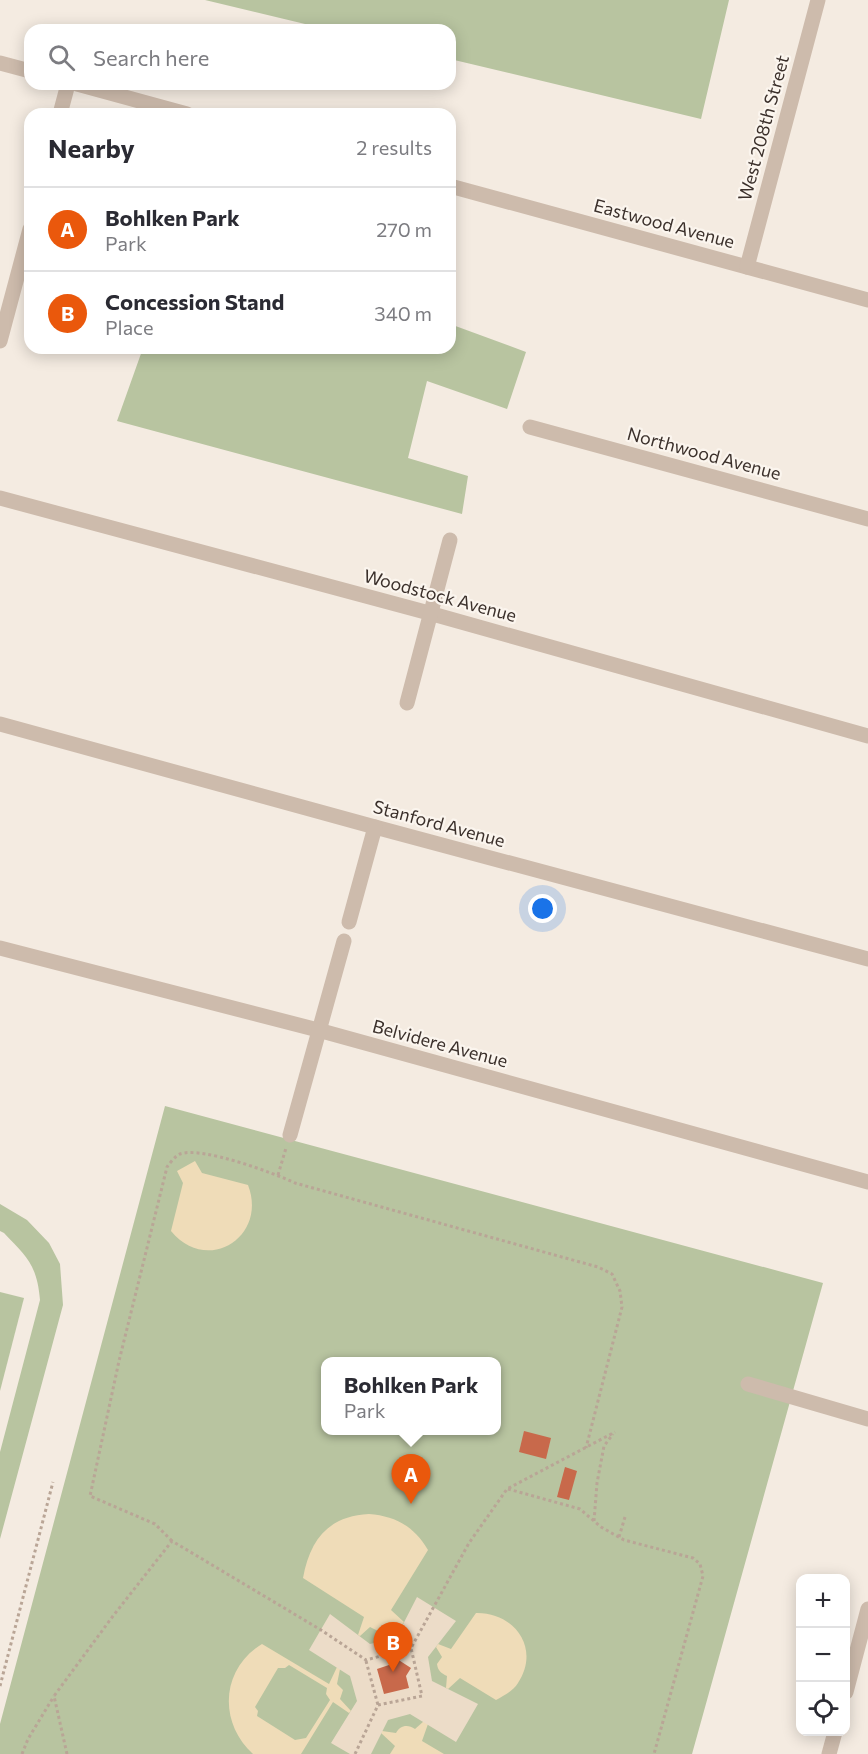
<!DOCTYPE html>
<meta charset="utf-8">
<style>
:root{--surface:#fff;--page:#f2f2f3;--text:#2b2b33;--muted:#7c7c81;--line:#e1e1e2;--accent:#ea580c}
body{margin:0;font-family:Commissioner,sans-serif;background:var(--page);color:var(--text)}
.controls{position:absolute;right:18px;bottom:18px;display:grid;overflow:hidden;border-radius:12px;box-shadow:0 3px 15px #0003}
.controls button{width:54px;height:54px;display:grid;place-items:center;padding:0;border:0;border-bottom:2px solid var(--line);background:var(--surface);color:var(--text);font:30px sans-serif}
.you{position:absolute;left:543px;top:909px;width:21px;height:21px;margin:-15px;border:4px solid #fff;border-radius:50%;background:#1a73e8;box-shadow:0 0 0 9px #1a73e833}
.badge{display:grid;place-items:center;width:39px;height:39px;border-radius:50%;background:var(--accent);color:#fff;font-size:20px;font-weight:700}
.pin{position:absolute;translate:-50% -50px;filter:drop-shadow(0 2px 3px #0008)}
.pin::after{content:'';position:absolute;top:32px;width:21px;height:18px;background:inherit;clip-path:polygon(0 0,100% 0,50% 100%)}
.popup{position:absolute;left:321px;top:1357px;width:180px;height:78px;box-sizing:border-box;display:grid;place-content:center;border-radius:12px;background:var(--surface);filter:drop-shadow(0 2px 4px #0005);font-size:20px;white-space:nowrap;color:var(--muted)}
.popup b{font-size:22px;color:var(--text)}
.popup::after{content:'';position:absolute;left:50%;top:100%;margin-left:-12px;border:12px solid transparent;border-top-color:var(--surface)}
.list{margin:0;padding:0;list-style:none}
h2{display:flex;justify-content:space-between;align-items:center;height:78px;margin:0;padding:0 24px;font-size:26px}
h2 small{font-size:20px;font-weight:400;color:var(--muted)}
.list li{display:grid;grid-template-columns:39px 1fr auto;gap:18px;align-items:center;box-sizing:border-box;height:84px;padding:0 24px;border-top:2px solid var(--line)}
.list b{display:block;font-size:22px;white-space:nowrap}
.list p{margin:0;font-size:20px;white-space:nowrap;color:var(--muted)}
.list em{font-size:20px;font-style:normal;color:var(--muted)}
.icon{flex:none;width:33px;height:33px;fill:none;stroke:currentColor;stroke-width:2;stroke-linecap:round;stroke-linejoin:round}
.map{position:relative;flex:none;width:868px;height:1754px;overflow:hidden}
.search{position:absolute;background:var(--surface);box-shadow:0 3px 15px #0003;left:24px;top:24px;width:432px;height:66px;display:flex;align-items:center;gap:15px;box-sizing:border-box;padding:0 21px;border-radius:18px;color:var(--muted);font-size:22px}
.panel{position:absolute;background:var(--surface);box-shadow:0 3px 15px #0003;left:24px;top:108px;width:432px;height:246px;border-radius:18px}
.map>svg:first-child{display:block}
.green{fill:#b8c4a0;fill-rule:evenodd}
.sand{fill:#efdcb8;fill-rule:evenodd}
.plaza{fill:#ecdcc8}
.building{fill:#c8694b}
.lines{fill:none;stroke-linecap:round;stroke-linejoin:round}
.path{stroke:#b9a596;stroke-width:3;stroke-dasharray:3 3;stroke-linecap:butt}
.minor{stroke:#cdbbac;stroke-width:15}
.labels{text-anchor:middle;stroke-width:4.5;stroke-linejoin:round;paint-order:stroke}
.street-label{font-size:18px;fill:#3b302b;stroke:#fbf5ee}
</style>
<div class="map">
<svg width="868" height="1754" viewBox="0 0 868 1754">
<rect width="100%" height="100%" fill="#f4ebe1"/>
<g class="green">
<path d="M 205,0 L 729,0 L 701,119 L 450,59 L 450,30 L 330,30 Z"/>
<path d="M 450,324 L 526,352 L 507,409 L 427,381 L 408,458 L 468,476 L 462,514 L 117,421 L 143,348 L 450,348 Z"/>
<path d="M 165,1106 L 823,1283 L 692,1754 L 0,1754 L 0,1724 ZM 326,1362 L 496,1362 L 496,1430 L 326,1430 Z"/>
<path d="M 0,1204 L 27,1220 L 49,1243 L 60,1264 L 63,1305 L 0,1539 L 0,1452 L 40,1300 C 37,1265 27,1257 4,1233 L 0,1231 Z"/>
<path d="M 0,1292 L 24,1298 L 0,1391 Z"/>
</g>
<g class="sand">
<path d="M 195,1161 L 202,1173 L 248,1185 C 268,1237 207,1275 171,1231 L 183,1183 L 177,1171 Z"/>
<path d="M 369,1514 C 395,1516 414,1526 428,1550 L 391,1610 L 404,1622 L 402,1625 L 390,1623 L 385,1629 L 380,1632 L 370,1627 L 360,1636 L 358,1635 L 364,1617 L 303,1578 C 310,1540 328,1516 369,1514 Z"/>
<path d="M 476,1613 C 514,1612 541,1648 518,1683 C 513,1691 505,1695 496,1700 L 460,1678 L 448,1689 L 446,1688 L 447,1676 C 441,1673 438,1671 437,1664 L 442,1657 L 436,1647 L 438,1644 L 451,1649 Z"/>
<path d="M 262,1644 L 329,1684 L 337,1667 L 340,1669 L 337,1684 L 343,1690 L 340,1699 L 351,1711 L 349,1713 L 333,1702 L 301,1754 L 253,1754 C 218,1722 221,1669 262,1644 ZM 289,1665 L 327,1688 L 326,1694 L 330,1700 L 306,1738 L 295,1740 L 257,1716 L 258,1711 L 255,1707 L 278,1668 L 285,1668 Z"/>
<path d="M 424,1721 L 428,1724 L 422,1741 L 444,1754 L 390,1754 L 395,1746 L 381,1733 L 382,1731 L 396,1733 C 400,1725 408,1724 415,1729 Z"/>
</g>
<path class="plaza" d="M 417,1597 L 456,1621 L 428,1657 L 432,1681 L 478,1704 L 456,1742 L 410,1714 L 388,1720 L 371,1754 L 350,1754 L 331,1743 L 357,1701 L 350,1676 L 309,1650 L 330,1614 L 370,1644 L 396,1638 Z"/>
<g class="building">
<path d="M 524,1431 L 551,1438 L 546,1459 L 519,1452 Z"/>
<path d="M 565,1467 L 577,1471 L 569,1500 L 557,1497 Z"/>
<path d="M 394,1657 L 411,1668 L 406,1676 L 409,1688 L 384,1694 L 377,1669 L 389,1665 Z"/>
</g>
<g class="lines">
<g class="path">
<path d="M 278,1175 L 286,1148"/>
<path d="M 508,1489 L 580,1509 L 601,1527 L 624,1540 L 693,1558 L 700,1564 L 703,1576 L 654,1754"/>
<path d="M 594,1521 L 597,1483 L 604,1446 L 613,1434"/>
<path d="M 619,1537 L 625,1517"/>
<path d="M 172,1541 L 155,1524 L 90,1496 L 119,1361 L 167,1167 C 170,1163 175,1156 180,1154 C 201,1146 274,1173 295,1183 L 598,1267 L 612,1274 L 620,1291 L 622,1307 L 586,1448"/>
<path d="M 366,1661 L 378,1705"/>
<path d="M 0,1686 L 53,1482"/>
<path d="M 22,1754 L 28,1739 L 54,1696"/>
<path d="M 67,1754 L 54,1696 L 113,1616 L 172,1541 L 321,1630 L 366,1660 L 411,1648"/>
<path d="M 355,1754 L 378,1705 L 422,1696 L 411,1648 L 469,1543 L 507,1489 L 615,1432"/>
</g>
<g class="minor">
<path d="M 0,63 L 30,71"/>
<path d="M 77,84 L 187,114"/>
<path d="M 60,114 L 68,84"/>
<path d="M 450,186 L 868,300"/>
<path d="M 747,267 L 818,0"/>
<path d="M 0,341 L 30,229"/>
<path d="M 530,427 L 868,519"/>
<path d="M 0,498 L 429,613 L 868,736"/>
<path d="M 407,703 L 450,540"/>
<path d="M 0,724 L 375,827 L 868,959"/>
<path d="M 349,922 L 375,827"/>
<path d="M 0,948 L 318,1030 L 868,1182"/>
<path d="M 290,1135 L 344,941"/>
<path d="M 748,1384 L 868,1419"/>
<path d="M 846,1692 L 868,1609"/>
<path d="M 829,1754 L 835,1732"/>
</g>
</g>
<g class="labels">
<g class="street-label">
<text transform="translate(764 128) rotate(-75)" y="6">West 208th Street</text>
<text transform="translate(664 224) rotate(15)" y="6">Eastwood Avenue</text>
<text transform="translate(704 454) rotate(15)" y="6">Northwood Avenue</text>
<text transform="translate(440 596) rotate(15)" y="6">Woodstock Avenue</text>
<text transform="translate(439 824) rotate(15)" y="6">Stanford Avenue</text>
<text transform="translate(440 1044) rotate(15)" y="6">Belvidere Avenue</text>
</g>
</g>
</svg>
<div class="controls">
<button>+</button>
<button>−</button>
<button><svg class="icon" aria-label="locate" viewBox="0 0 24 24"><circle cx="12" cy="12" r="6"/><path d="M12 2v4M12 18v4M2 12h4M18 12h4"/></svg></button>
</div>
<div class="you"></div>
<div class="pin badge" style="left:411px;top:1504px">A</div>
<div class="popup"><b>Bohlken Park</b>Park</div>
<div class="pin badge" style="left:393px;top:1672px">B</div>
<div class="search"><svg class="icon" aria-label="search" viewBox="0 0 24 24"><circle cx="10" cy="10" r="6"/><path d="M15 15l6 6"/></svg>Search here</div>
<section class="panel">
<h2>Nearby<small>2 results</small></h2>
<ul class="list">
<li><span class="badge">A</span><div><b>Bohlken Park</b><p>Park</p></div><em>270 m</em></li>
<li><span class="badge">B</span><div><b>Concession Stand</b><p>Place</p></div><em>340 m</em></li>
</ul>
</section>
</div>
